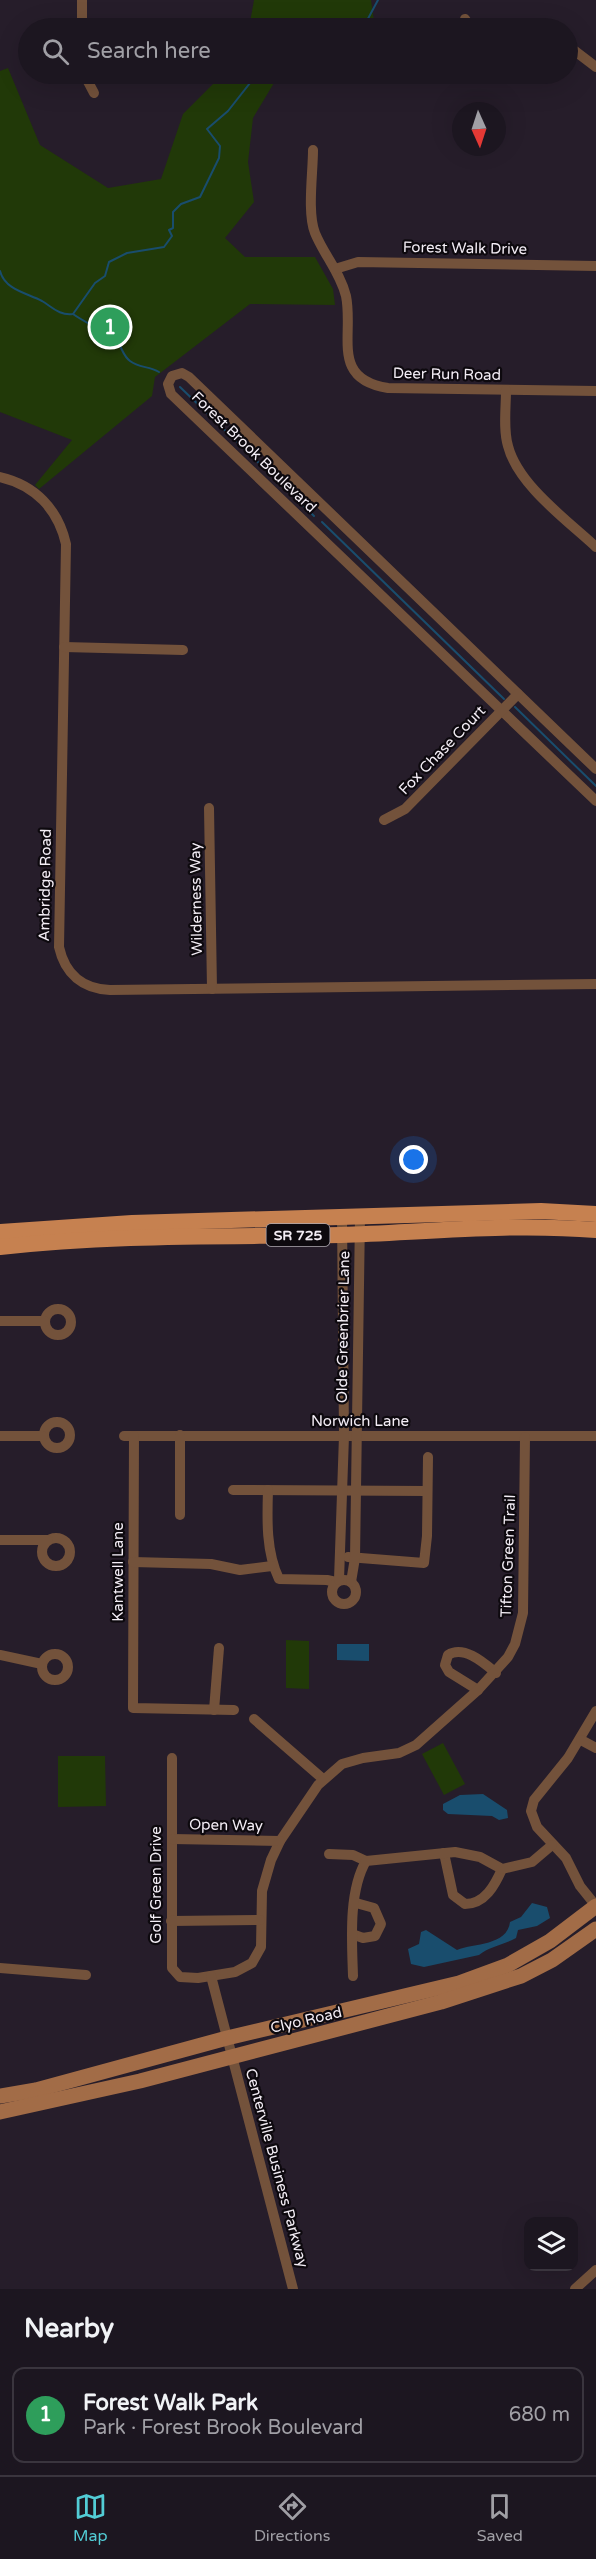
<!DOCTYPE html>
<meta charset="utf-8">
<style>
:root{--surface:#1c1620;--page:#29232d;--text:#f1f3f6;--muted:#a09fa5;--line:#3a353e;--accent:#52ccd5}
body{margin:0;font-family:"Varela Round",sans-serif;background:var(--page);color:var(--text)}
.controls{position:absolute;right:18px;bottom:18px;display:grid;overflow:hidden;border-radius:12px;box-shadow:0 6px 24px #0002}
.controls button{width:54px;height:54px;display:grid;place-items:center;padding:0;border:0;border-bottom:2px solid var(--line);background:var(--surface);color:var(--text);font:30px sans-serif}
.compass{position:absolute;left:452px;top:102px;width:54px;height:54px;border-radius:50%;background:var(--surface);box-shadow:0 6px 24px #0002;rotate:177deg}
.you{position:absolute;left:414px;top:1160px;width:21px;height:21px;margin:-15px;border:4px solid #fff;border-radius:50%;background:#1a73e8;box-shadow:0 0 0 9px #1a73e833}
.badge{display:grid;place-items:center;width:39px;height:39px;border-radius:50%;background:var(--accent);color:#fff;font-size:20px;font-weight:700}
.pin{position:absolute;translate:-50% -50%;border:3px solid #fff;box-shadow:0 2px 6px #0006}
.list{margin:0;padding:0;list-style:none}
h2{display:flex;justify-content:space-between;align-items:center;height:78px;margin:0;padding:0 24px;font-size:26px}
h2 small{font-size:20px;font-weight:400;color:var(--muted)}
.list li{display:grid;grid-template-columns:39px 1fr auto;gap:18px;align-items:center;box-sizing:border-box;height:96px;margin:0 12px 12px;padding:0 12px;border:2px solid var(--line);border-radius:12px}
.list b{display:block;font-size:22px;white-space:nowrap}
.list p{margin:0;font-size:20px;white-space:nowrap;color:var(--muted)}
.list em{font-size:20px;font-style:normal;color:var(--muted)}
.icon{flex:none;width:33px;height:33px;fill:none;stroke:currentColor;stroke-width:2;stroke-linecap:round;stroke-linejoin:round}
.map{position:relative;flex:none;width:596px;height:2289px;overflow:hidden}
.search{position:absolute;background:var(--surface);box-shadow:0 6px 24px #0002;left:18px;right:18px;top:18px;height:66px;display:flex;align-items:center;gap:15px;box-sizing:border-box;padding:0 21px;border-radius:33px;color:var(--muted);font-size:22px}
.sheet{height:186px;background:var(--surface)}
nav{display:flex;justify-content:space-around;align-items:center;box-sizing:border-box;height:84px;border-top:2px solid var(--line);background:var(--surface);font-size:16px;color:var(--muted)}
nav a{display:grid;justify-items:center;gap:3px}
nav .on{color:var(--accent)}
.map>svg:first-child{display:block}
.green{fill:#213908}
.water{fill:#194d6d}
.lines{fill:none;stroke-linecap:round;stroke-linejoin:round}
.stream{stroke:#194d6d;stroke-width:2}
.street{stroke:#73523b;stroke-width:10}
.secondary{stroke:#a26c47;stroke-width:15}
.primary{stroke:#c68150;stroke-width:16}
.labels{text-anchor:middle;stroke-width:4.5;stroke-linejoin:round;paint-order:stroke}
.shield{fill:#0d090e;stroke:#aea9b0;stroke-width:1.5}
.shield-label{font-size:14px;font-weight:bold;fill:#f3edf5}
.street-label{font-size:15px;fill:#f3edf5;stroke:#0d090e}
</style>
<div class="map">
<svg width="596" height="2289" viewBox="0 0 596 2289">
<rect width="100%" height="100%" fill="#261d2a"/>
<g class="green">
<path d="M 254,0 L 371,0 L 375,28 L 249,28 Z"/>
<path d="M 8,68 L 40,145 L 108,188 L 161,179 L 183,114 L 223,74 L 272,74 L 274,83 L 253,118 L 248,162 L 254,202 L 225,238 L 245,257 L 315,257 L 333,289 L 335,305 L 250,304 L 155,377 L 152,396 L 39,489 L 35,485 L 72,440 L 0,412 L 0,71 Z"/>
<path d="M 286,1640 L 309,1641 L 309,1689 L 286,1688 Z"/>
<path d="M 443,1743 L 465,1784 L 444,1795 L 422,1754 Z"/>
<path d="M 58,1756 L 105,1756 L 106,1806 L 58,1807 Z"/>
</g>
<g class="water">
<path d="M 337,1644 L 369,1644 L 369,1661 L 337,1660 Z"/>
<path d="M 483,1794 L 507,1810 L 508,1818 L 499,1820 L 492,1816 L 448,1814 L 443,1810 L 443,1804 L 460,1795 Z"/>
<path d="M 532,1903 L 547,1907 L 550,1918 L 537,1926 L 518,1930 L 516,1938 C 504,1945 490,1946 479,1955 L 424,1967 L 411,1964 L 408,1949 L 419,1944 L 421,1932 L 426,1930 L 457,1950 C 474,1943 507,1946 510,1922 L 521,1917 Z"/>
</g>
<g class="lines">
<g class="stream">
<path d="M 363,28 L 378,0"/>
<path d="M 0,271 C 5,290 27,293 42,301 C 52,307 60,316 73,314 L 95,283 L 105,276 L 109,262 L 127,253 L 164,247 L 172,236 L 169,230 L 173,228 L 173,212 L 181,204 L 200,197 L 219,158 L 220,146 L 207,129 L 228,111 L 257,74"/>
<path d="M 73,314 C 87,324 104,330 117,342 C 122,347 123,356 130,361 C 139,368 149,366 159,372"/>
<path d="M 180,387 L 314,516"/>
<path d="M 322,522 L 504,699"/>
<path d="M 515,707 L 596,786"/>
</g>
<g class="street">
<path d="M 82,0 L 82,28"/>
<path d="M 465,19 L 471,28"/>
<path d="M 568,48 L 575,51 L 596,67"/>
<path d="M 84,74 L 94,93"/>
<path d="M 313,150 C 313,173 307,213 315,233 C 324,255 340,272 346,296 C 354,335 330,379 388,388 L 596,391"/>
<path d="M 335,269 L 358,262 L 596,266"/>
<path d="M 506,390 C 506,408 503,429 508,446 C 518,485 567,520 596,547"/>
<path d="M 0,477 C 35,485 58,509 66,544 L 59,947 C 65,974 83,989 110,990 L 596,984"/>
<path d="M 64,647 L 183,650"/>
<path d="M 596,769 L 189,377 L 182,373 L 172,376 L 168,384 L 171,394 L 596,801"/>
<path d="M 209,808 L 212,989"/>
<path d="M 384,820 L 405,809 L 518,694"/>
<circle cx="58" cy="1322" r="13"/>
<path d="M 0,1321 L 45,1321"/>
<circle cx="57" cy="1435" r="13"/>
<path d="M 0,1436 L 43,1436"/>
<path d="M 124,1436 L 596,1436"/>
<path d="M 134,1436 L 133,1708 L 234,1710"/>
<path d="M 233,1490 L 427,1491"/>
<path d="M 268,1490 C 267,1520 266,1552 279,1579 L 327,1580 L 336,1582"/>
<path d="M 180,1515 L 180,1435"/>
<circle cx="56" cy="1552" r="14"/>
<path d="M 0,1540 L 48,1540"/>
<path d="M 348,1557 L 424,1563 L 427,1536 L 428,1457"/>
<path d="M 133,1562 L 211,1564 L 240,1570 L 272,1566"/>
<circle cx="344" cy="1592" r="12"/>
<path d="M 339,1580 L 344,1436 L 342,1217"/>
<path d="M 351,1582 L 355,1558 L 360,1217"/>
<circle cx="55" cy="1667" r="13"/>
<path d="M 0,1655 L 42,1664"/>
<path d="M 478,1690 L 449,1672 L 445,1665 L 448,1655 C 464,1645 484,1663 496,1673"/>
<path d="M 214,1710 L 219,1648"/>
<path d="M 596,1711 L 568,1758 L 534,1800 L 531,1811 L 537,1827 L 566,1858 L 580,1886 L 596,1906"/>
<path d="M 254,1719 L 323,1779"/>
<path d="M 581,1740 L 596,1748"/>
<path d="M 172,1758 L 172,1968 L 180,1977 L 198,1978 L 235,1972 L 252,1963 L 261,1947 L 262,1891 L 271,1860 L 280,1841 L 318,1785 L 342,1764 L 363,1758 L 399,1753 L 416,1745 L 478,1690 L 508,1657 L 515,1644 L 523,1613 L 525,1437"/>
<path d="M 172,1839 L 280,1841"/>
<path d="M 444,1853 L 453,1895 L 465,1904 C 485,1904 495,1885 502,1869"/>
<path d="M 329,1854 L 353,1855 L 366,1861"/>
<path d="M 171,1921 L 260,1920"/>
<path d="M 352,1934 L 363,1938 L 375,1936 L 381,1924 L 374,1908 L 356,1903"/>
<path d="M 0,1968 L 86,1975"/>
<path d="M 211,1976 L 293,2289"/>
<path d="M 353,1976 C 352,1942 348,1892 366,1861 L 455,1852 L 480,1857 L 502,1869 L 532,1862 L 552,1845"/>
<path d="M 575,2289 L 596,2270"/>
</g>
<g class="secondary">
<path d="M 0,2096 L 36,2090 L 227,2038 L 459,1983 L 508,1965 L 550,1941 L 596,1906"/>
<path d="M 0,2112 L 140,2081 L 441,2002 L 521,1976 L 552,1960 L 596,1929"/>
</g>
<g class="primary">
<path d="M 0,1232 L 132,1223 L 541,1211 L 596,1214"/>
<path d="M 0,1247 C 114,1234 227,1237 341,1235 C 426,1232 511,1223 596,1230"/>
</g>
</g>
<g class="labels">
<rect class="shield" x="266.5" y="1224" width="63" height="22" rx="4.5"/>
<g class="shield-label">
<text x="298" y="1240">SR 725</text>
</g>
<g class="street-label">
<text transform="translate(465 248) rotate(1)" y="5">Forest Walk Drive</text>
<text transform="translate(447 374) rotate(1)" y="5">Deer Run Road</text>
<text transform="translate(254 452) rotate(44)" y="5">Forest Brook Boulevard</text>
<text transform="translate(442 750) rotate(-46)" y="5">Fox Chase Court</text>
<text transform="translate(45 885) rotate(-89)" y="5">Ambridge Road</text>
<text transform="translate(196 899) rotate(-91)" y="5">Wilderness Way</text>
<text transform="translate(343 1327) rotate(-89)" y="5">Olde Greenbrier Lane</text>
<text x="360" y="1426">Norwich Lane</text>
<text transform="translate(508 1556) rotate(-88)" y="5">Tifton Green Trail</text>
<text transform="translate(118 1572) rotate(-90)" y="5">Kantwell Lane</text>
<text transform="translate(226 1825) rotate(1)" y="5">Open Way</text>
<text transform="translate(156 1885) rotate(-90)" y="5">Golf Green Drive</text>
<text transform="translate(306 2020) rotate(-13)" y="5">Clyo Road</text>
<text transform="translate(277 2168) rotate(75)" y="5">Centerville Business Parkway</text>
</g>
</g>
</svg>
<div class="controls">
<button><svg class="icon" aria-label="layers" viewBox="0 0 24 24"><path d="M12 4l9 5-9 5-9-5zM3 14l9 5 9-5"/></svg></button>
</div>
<svg class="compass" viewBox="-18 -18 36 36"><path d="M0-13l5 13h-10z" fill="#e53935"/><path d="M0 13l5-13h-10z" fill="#a09fa5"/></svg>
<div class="you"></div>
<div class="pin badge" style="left:110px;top:327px;background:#2e9e5b">1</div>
<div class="search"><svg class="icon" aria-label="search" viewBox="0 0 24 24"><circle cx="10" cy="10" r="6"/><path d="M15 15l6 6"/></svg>Search here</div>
</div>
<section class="sheet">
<h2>Nearby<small></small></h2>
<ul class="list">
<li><span class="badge" style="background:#2e9e5b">1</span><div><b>Forest Walk Park</b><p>Park · Forest Brook Boulevard</p></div><em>680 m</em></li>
</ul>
</section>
<nav>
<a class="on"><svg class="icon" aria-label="map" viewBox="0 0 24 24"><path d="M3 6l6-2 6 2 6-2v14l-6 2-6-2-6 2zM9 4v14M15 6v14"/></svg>Map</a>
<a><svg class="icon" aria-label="directions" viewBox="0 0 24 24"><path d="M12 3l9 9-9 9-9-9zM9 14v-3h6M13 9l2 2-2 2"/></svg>Directions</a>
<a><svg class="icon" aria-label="saved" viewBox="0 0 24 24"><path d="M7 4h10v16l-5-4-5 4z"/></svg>Saved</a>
</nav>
